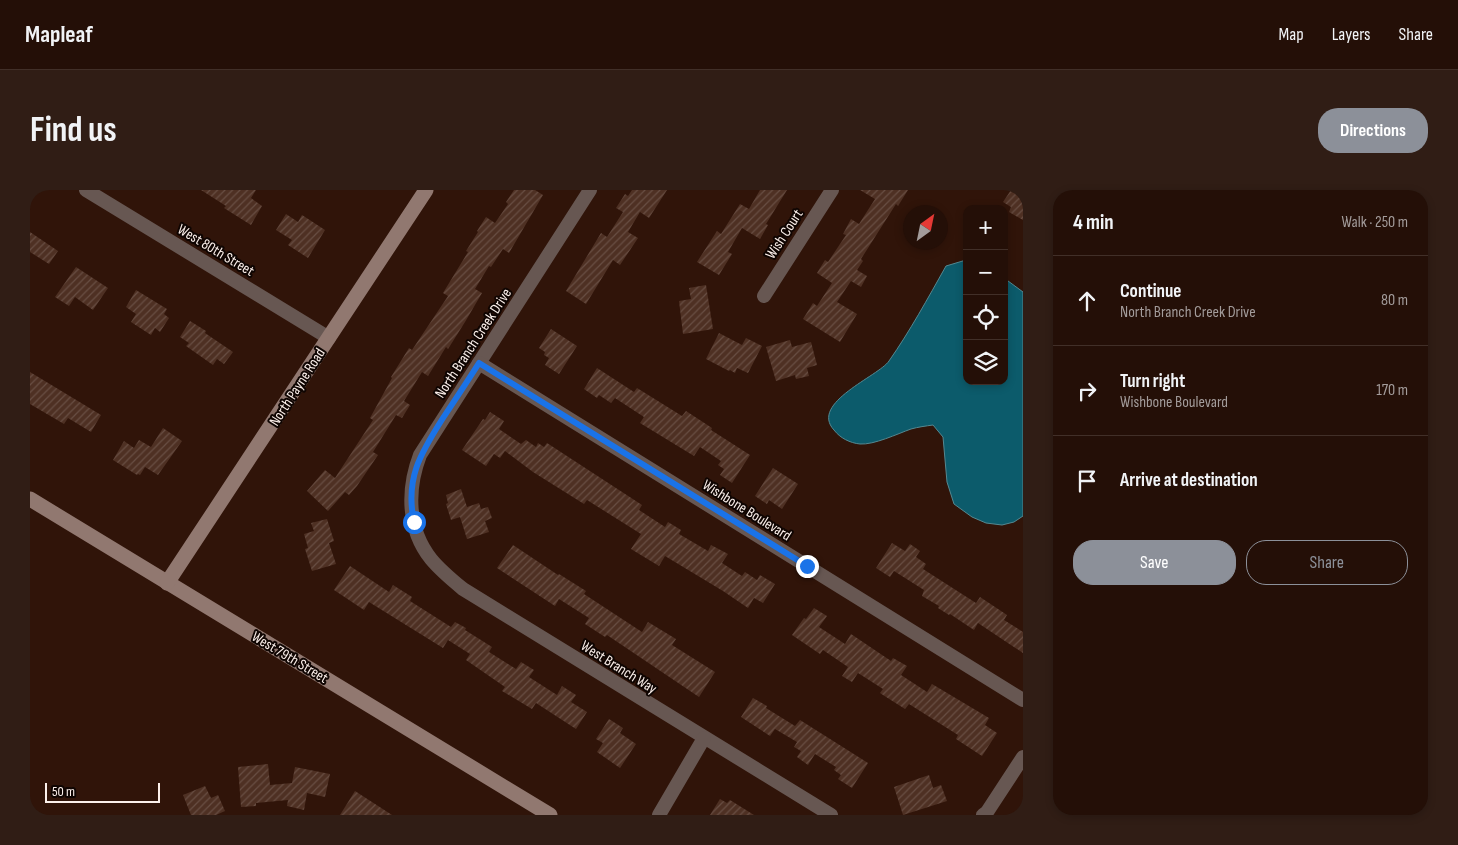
<!DOCTYPE html>
<meta charset="utf-8">
<style>
:root{--surface:#240f07;--page:#301d15;--text:#f1f3f6;--muted:#a39c9b;--line:#412f28;--accent:#8c9099}
body{margin:0;font-family:"Sofia Sans Condensed",sans-serif;background:var(--page);color:var(--text)}
.controls{position:absolute;right:15px;top:15px;display:grid;overflow:hidden;border-radius:10px;box-shadow:0 2px 8px #0003}
.controls button{width:45px;height:45px;display:grid;place-items:center;padding:0;border:0;border-bottom:1px solid var(--line);background:var(--surface);color:var(--text);font:25px sans-serif}
.compass{position:absolute;left:873px;top:15px;width:45px;height:45px;border-radius:50%;background:var(--surface);box-shadow:0 2px 8px #0003;rotate:33deg}
.scale{position:absolute;left:15px;bottom:12px;width:115px;box-sizing:border-box;padding-left:5px;border:2px solid #fcf0eb;border-top:0;font-size:14px;line-height:18px;white-space:nowrap;color:#fcf0eb;-webkit-text-stroke:4px #0f0502;paint-order:stroke}
.stop{position:absolute;width:15px;height:15px;margin:-11px;border:4px solid #1a73e8;border-radius:50%;background:#fff}
.stop.end{background:#1a73e8;border-color:#fff;box-shadow:0 1px 5px #0008}
.list{margin:0;padding:0;list-style:none}
h2{display:flex;justify-content:space-between;align-items:center;height:65px;margin:0;padding:0 20px;font-size:21px}
h2 small{font-size:16px;font-weight:400;color:var(--muted)}
.list li{display:grid;grid-template-columns:32px 1fr auto;gap:15px;align-items:center;box-sizing:border-box;height:90px;padding:0 20px;border-top:1px solid var(--line)}
.list b{display:block;font-size:19px;white-space:nowrap}
.list p{margin:0;font-size:16px;white-space:nowrap;color:var(--muted)}
.list em{font-size:16px;font-style:normal;color:var(--muted)}
.actions{display:flex;gap:10px;padding:15px 20px}
.actions a{flex:1;padding:11px 0;border:1px solid var(--accent);border-radius:20px;text-align:center;font-size:18px;color:var(--accent)}
.actions .main{background:var(--accent);color:#fff}
.icon{flex:none;width:28px;height:28px;fill:none;stroke:currentColor;stroke-width:2;stroke-linecap:round;stroke-linejoin:round}
.map{position:relative;flex:none;width:993px;height:625px;overflow:hidden;border-radius:20px}
header{display:flex;align-items:center;gap:30px;box-sizing:border-box;height:70px;padding:0 25px;background:var(--surface);border-bottom:1px solid var(--line)}
header strong{font-size:24px}
nav{display:flex;gap:28px;margin-inline-start:auto;font-size:18px}
.intro{display:flex;align-items:center;justify-content:space-between;box-sizing:border-box;height:120px;padding:0 30px}
h1{margin:0;font-size:35px}
.button{padding:12px 22px;border-radius:20px;background:var(--accent);color:#fff;font-size:18px;font-weight:700}
main{display:flex;gap:30px;padding:0 30px}
aside{flex:1;background:var(--surface);border-radius:20px;box-shadow:0 2px 8px #0003}
.map>svg:first-child{display:block}
.water{fill:#0c5b6b;stroke:#548891}
.building{fill:url(#building-hatch)}
.lines{fill:none;stroke-linecap:round;stroke-linejoin:round}
.street{stroke:#675752;stroke-width:14}
.secondary{stroke:#917870;stroke-width:15}
.route{stroke:#1a73e8;stroke-width:6}
.labels{text-anchor:middle;stroke-width:4;stroke-linejoin:round;paint-order:stroke}
.street-label{font-size:15px;fill:#fcf0eb;stroke:#0f0502}
</style>
<header>
<strong>Mapleaf</strong>
<nav><a>Map</a><a>Layers</a><a>Share</a></nav>
</header>
<div class="intro"><h1>Find us</h1><a class="button">Directions</a></div>
<main>
<div class="map">
<svg width="993" height="625" viewBox="0 0 993 625">
<defs>
<pattern id="building-hatch" width="6" height="6" patternUnits="userSpaceOnUse" patternTransform="scale(1.25)"><rect width="6" height="6" fill="#4e3023"/><path d="M-1 1l2-2M0 6l6-6M5 7l2-2" fill="none" stroke="#684e43"/></pattern>
</defs>
<rect width="100%" height="100%" fill="#301409"/>
<path class="water" d="M 936,70 L 937,191 L 974,191 L 974,88 L 993,102 L 993,326 L 984,332 L 972,335 L 956,333 L 942,327 L 924,314 L 917,292 L 913,247 L 903,235 C 896,236 888,237 881,239 C 867,244 844,255 830,254 C 820,253 810,248 804,240 C 779,213 849,186 859,171 C 880,141 898,108 916,76 Z"/>
<g class="building">
<path d="M 171,0 L 226,0 L 221,8 L 232,16 L 221,35 L 194,18 L 196,16 Z"/>
<path d="M 484,0 L 505,0 L 513,5 L 479,63 L 473,59 L 461,77 L 459,76 L 445,99 L 452,103 L 435,132 L 418,159 L 416,157 L 398,186 L 392,182 L 374,211 L 380,215 L 372,228 L 366,225 L 343,262 L 348,265 L 327,296 L 319,305 L 315,302 L 298,321 L 277,301 L 295,280 L 305,288 L 343,230 L 340,228 L 362,188 L 361,187 L 379,158 L 382,160 L 418,106 L 413,103 L 438,62 L 436,61 L 448,42 L 447,41 L 456,27 L 465,33 L 478,14 L 476,12 Z"/>
<path d="M 602,0 L 637,0 L 619,28 L 610,22 L 598,42 L 608,48 L 590,75 L 583,70 L 556,114 L 536,101 L 571,43 L 577,47 L 593,22 L 586,18 L 595,4 L 598,6 Z"/>
<path d="M 730,0 L 757,0 L 736,34 L 738,35 L 730,49 L 712,38 L 698,62 L 702,64 L 689,85 L 667,72 L 687,41 L 691,44 L 710,14 L 719,19 Z"/>
<path d="M 830,0 L 878,0 L 868,16 L 866,14 L 831,69 L 833,71 L 827,80 L 837,86 L 831,97 L 821,91 L 807,112 L 827,124 L 810,152 L 773,129 L 783,113 L 787,116 L 802,93 L 787,83 L 795,70 L 798,72 L 816,45 L 813,44 L 821,29 L 829,34 L 845,9 Z"/>
<path d="M 981,0 L 993,0 L 993,30 L 979,22 L 981,17 L 973,12 Z"/>
<path d="M 256,24 L 268,32 L 272,25 L 295,40 L 278,68 L 258,55 L 262,50 L 246,40 Z"/>
<path d="M 0,42 L 28,61 L 19,74 L 0,62 Z"/>
<path d="M 46,77 L 78,98 L 63,120 L 45,107 L 39,116 L 25,107 Z"/>
<path d="M 676,95 L 683,139 L 653,144 L 649,111 L 661,109 L 659,98 Z"/>
<path d="M 106,100 L 137,119 L 134,124 L 139,128 L 130,142 L 125,138 L 121,145 L 101,132 L 106,124 L 96,117 Z"/>
<path d="M 160,131 L 176,141 L 175,143 L 203,162 L 194,174 L 187,169 L 183,175 L 156,156 L 159,153 L 150,147 Z"/>
<path d="M 521,139 L 547,156 L 529,184 L 515,175 L 519,168 L 514,165 L 515,162 L 509,158 Z"/>
<path d="M 689,143 L 712,155 L 716,148 L 732,156 L 718,183 L 707,178 L 705,183 L 700,180 L 699,181 L 676,169 Z"/>
<path d="M 760,150 L 762,157 L 781,152 L 787,175 L 777,178 L 779,186 L 766,189 L 765,185 L 746,191 L 736,157 Z"/>
<path d="M 567,178 L 604,202 L 607,198 L 652,226 L 656,221 L 682,238 L 681,240 L 720,265 L 702,293 L 690,285 L 694,279 L 688,275 L 691,271 L 670,257 L 664,266 L 610,233 L 614,227 L 585,208 L 581,213 L 569,205 L 567,208 L 554,199 Z"/>
<path d="M 0,182 L 71,225 L 61,242 L 38,228 L 34,234 L 0,214 Z"/>
<path d="M 460,222 L 474,231 L 469,239 L 491,254 L 496,250 L 506,257 L 508,253 L 514,257 L 517,253 L 612,315 L 609,320 L 635,337 L 638,332 L 651,340 L 649,344 L 678,361 L 681,355 L 698,364 L 692,373 L 712,386 L 715,382 L 727,390 L 730,385 L 745,394 L 733,413 L 724,408 L 718,418 L 693,401 L 635,366 L 629,376 L 601,359 L 611,344 L 557,310 L 554,314 L 503,282 L 475,261 L 470,268 L 464,264 L 456,276 L 432,260 L 453,229 L 455,230 Z"/>
<path d="M 133,238 L 152,251 L 128,285 L 115,277 L 110,285 L 108,284 L 107,285 L 83,270 L 94,251 L 104,258 L 109,250 L 121,257 Z"/>
<path d="M 743,278 L 768,294 L 752,319 L 739,310 L 737,314 L 725,306 Z"/>
<path d="M 431,299 L 437,317 L 449,313 L 451,319 L 458,317 L 462,328 L 455,331 L 459,342 L 437,349 L 430,327 L 421,330 L 416,314 L 418,313 L 416,305 Z"/>
<path d="M 297,329 L 304,351 L 299,353 L 306,374 L 282,381 L 275,359 L 278,358 L 274,344 L 284,341 L 281,333 Z"/>
<path d="M 862,353 L 875,361 L 880,354 L 890,361 L 886,367 L 896,374 L 893,379 L 946,413 L 950,407 L 977,425 L 974,430 L 993,442 L 993,463 L 948,433 L 944,440 L 920,424 L 919,425 L 908,418 L 909,416 L 892,406 L 894,400 L 864,381 L 860,387 L 846,378 Z"/>
<path d="M 483,355 L 528,385 L 529,384 L 556,401 L 554,404 L 612,442 L 618,432 L 646,449 L 642,455 L 685,482 L 669,507 L 577,445 L 575,447 L 555,434 L 559,428 L 529,409 L 525,416 L 467,378 Z"/>
<path d="M 320,376 L 359,402 L 363,395 L 382,407 L 380,411 L 421,437 L 425,432 L 436,438 L 435,440 L 462,457 L 459,462 L 486,479 L 491,472 L 504,480 L 499,487 L 527,505 L 532,496 L 546,505 L 541,512 L 557,522 L 546,539 L 506,513 L 502,519 L 472,501 L 475,497 L 436,470 L 440,464 L 418,450 L 413,458 L 339,412 L 334,420 L 304,400 Z"/>
<path d="M 784,418 L 797,426 L 789,437 L 815,454 L 821,444 L 861,471 L 863,468 L 877,476 L 871,485 L 897,502 L 902,494 L 959,528 L 955,535 L 967,543 L 952,566 L 926,549 L 928,545 L 879,514 L 875,519 L 853,505 L 850,503 L 853,499 L 828,483 L 822,492 L 812,486 L 818,477 L 793,460 L 790,464 L 762,445 L 774,428 L 776,429 Z"/>
<path d="M 723,508 L 737,516 L 736,518 L 765,536 L 770,530 L 838,573 L 822,598 L 808,589 L 811,585 L 804,580 L 806,577 L 785,564 L 778,575 L 767,567 L 771,561 L 764,557 L 767,552 L 745,539 L 740,546 L 711,527 Z"/>
<path d="M 579,529 L 593,538 L 590,543 L 606,554 L 590,578 L 567,562 L 573,553 L 566,549 Z"/>
<path d="M 238,574 L 240,595 L 262,593 L 265,577 L 300,584 L 295,607 L 277,603 L 274,620 L 257,616 L 258,610 L 226,613 L 226,616 L 211,617 L 208,577 Z"/>
<path d="M 899,585 L 903,598 L 911,595 L 917,611 L 873,625 L 864,597 Z"/>
<path d="M 175,596 L 181,608 L 188,605 L 195,621 L 186,625 L 161,625 L 153,605 Z"/>
<path d="M 325,601 L 362,625 L 310,625 Z"/>
<path d="M 690,609 L 697,613 L 700,610 L 724,625 L 680,625 Z"/>
</g>
<g class="lines">
<g class="street">
<path d="M 56,0 L 299,148"/>
<path d="M 560,0 L 390,265 C 377,299 377,339 401,369 C 410,380 422,390 433,399 L 801,625"/>
<path d="M 734,106 L 802,0"/>
<path d="M 449,173 L 993,510"/>
<path d="M 629,625 L 674,548"/>
<path d="M 953,625 L 957,622 L 993,567"/>
</g>
<g class="secondary">
<path d="M 0,309 L 520,625"/>
<path d="M 137,393 L 396,0"/>
</g>
</g>
<g class="lines">
<path class="route" d="M 384,332 C 375,289 390,264 413,228 C 425,210 437,192 449,173 L 777,376"/>
</g>
<g class="labels">
<g class="street-label">
<text transform="translate(754 44) rotate(-57)" y="5">Wish Court</text>
<text transform="translate(186 60) rotate(31)" y="5">West 80th Street</text>
<text transform="translate(443 153) rotate(-57)" y="5">North Branch Creek Drive</text>
<text transform="translate(267 197) rotate(-57)" y="5">North Payne Road</text>
<text transform="translate(717 320) rotate(32)" y="5">Wishbone Boulevard</text>
<text transform="translate(260 467) rotate(31)" y="5">West 79th Street</text>
<text transform="translate(589 477) rotate(32)" y="5">West Branch Way</text>
</g>
</g>
</svg>
<div class="controls">
<button>+</button>
<button>−</button>
<button><svg class="icon" aria-label="locate" viewBox="0 0 24 24"><circle cx="12" cy="12" r="6"/><path d="M12 2v4M12 18v4M2 12h4M18 12h4"/></svg></button>
<button><svg class="icon" aria-label="layers" viewBox="0 0 24 24"><path d="M12 4l9 5-9 5-9-5zM3 14l9 5 9-5"/></svg></button>
</div>
<svg class="compass" viewBox="-18 -18 36 36"><path d="M0-13l5 13h-10z" fill="#e53935"/><path d="M0 13l5-13h-10z" fill="#a39c9b"/></svg>
<div class="scale">50 m</div>
<div class="stop" style="left:384px;top:332px"></div>
<div class="stop end" style="left:777px;top:376px"></div>
</div>
<aside>
<h2>4 min<small>Walk · 250 m</small></h2>
<ul class="list">
<li><svg class="icon" aria-label="ahead" viewBox="0 0 24 24"><path d="M12 20V5M6 11l6-6 6 6"/></svg><div><b>Continue</b><p>North Branch Creek Drive</p></div><em>80 m</em></li>
<li><svg class="icon" aria-label="right" viewBox="0 0 24 24"><path d="M7 20v-9h11M14 6l5 5-5 5"/></svg><div><b>Turn right</b><p>Wishbone Boulevard</p></div><em>170 m</em></li>
<li><svg class="icon" aria-label="arrive" viewBox="0 0 24 24"><path d="M6 21V4h12l-3 4 3 4H6"/></svg><div><b>Arrive at destination</b></div></li>
</ul>
<div class="actions"><a class="main">Save</a><a>Share</a></div>
</aside>
</main>
